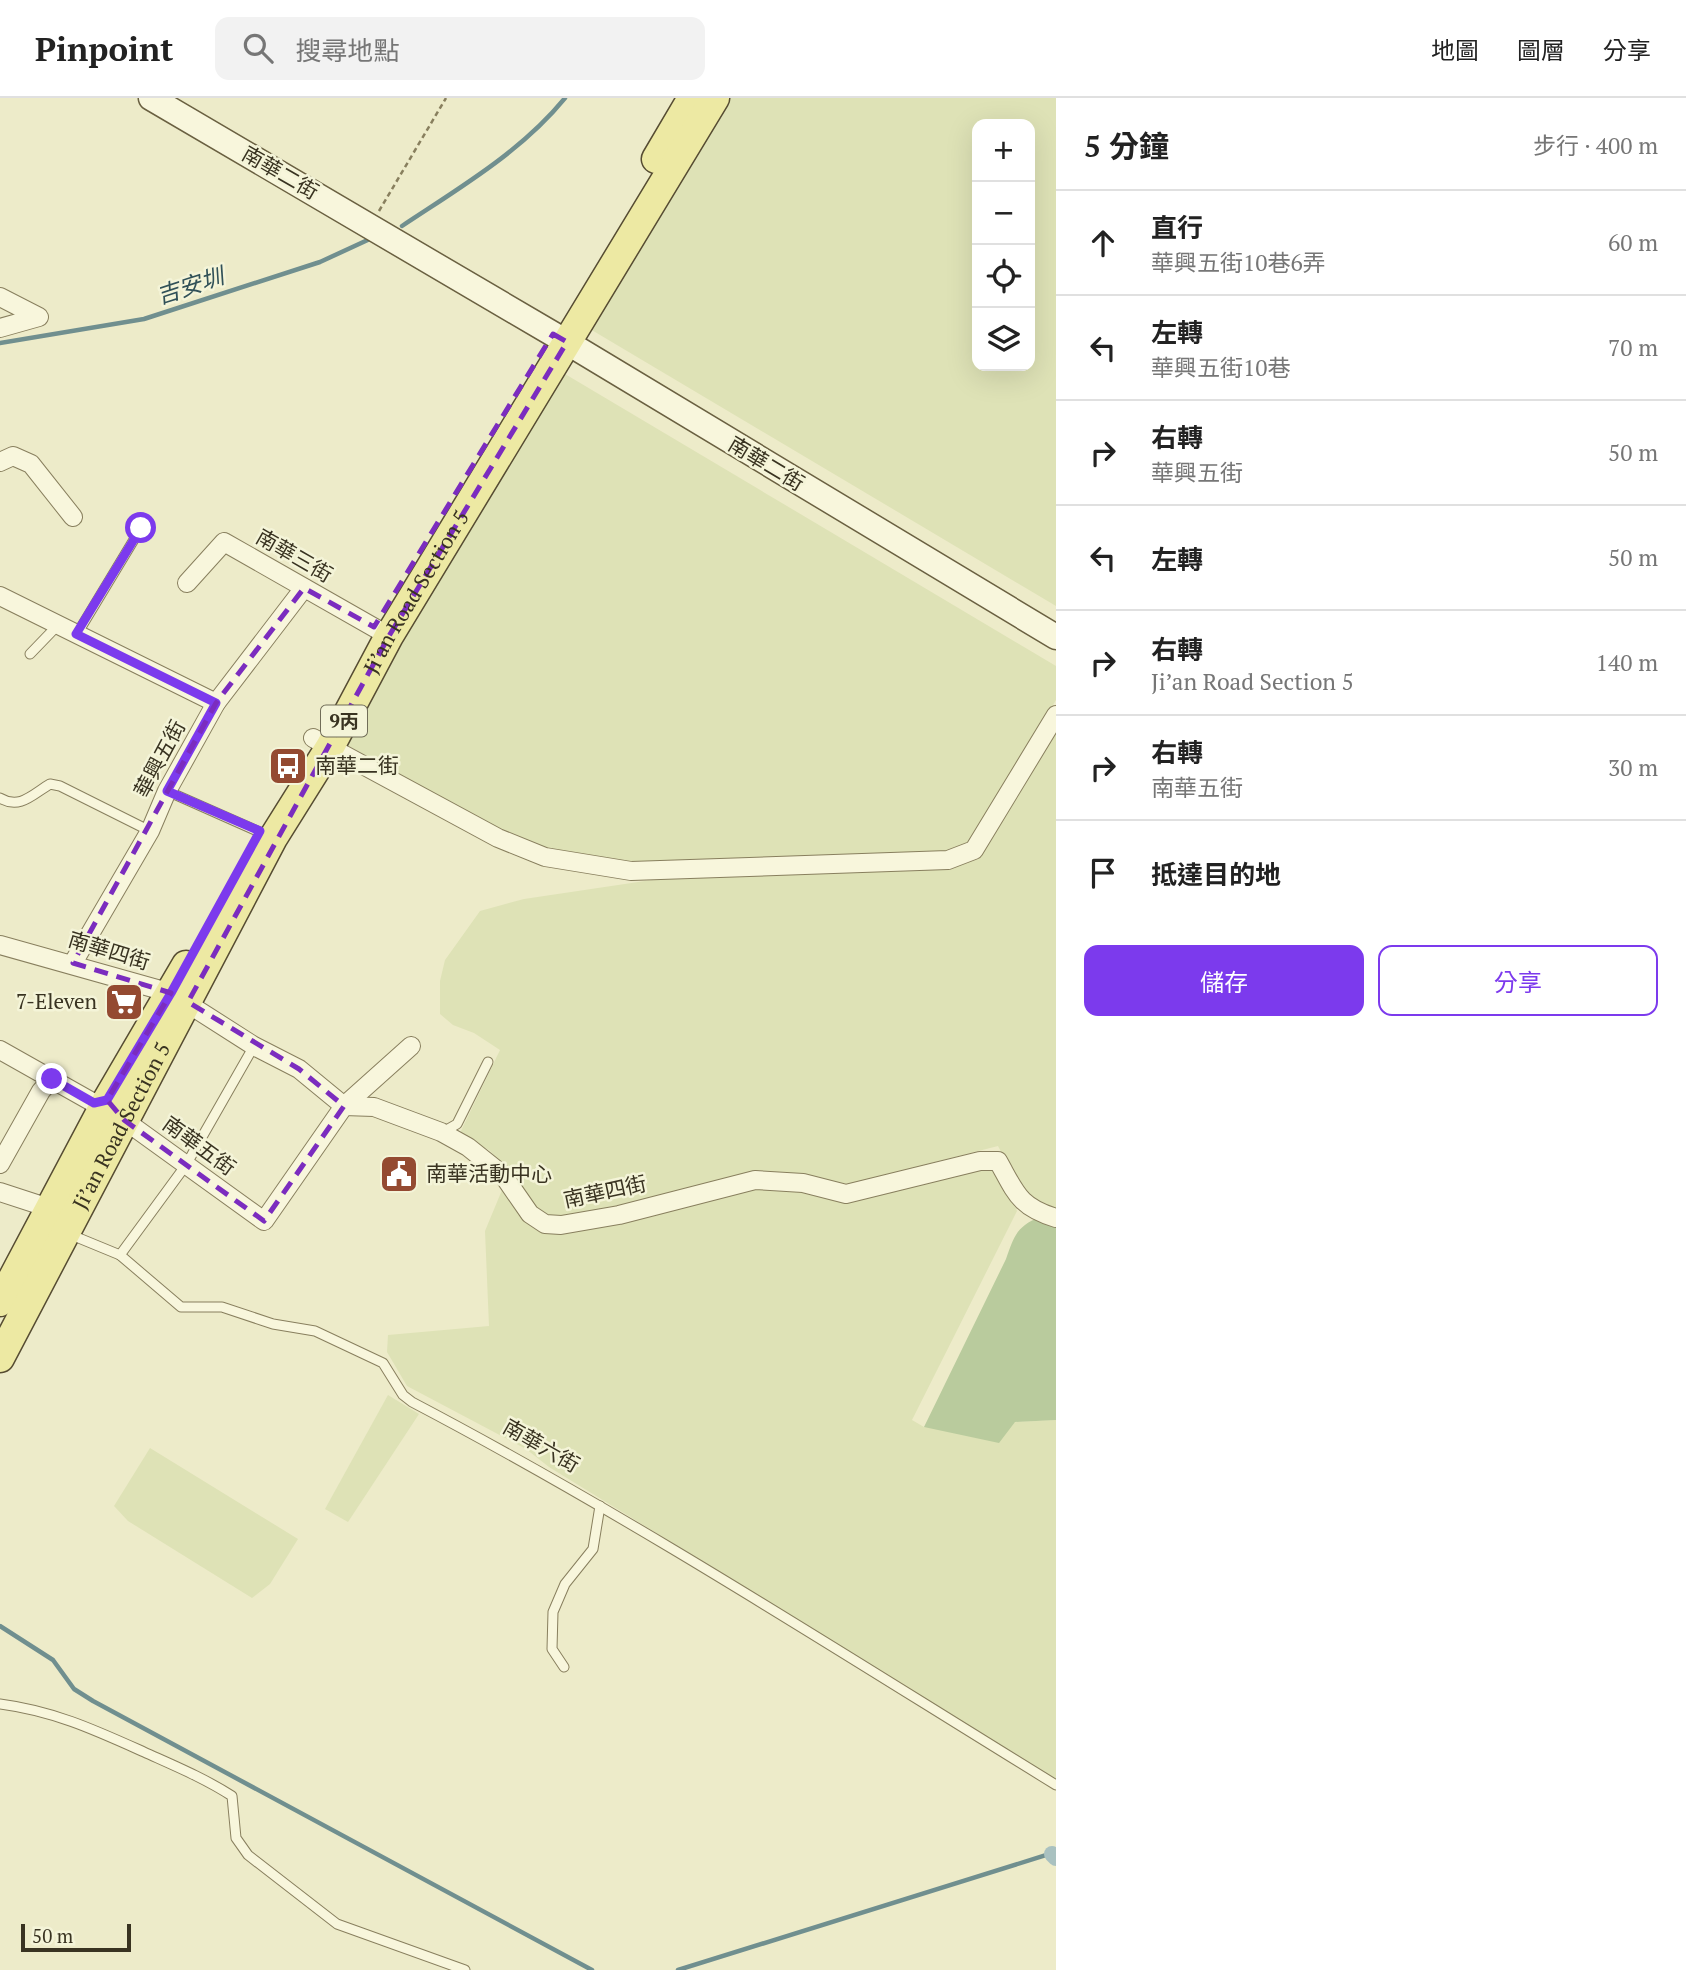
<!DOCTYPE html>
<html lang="zh-TW">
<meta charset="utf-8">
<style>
:root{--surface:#fff;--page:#f2f2f2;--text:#222;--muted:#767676;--line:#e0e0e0;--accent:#7c3aed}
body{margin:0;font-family:"PT Serif","Noto Sans TC",serif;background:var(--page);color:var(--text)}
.controls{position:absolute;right:21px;top:21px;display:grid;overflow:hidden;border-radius:14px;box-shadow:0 7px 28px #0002}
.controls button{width:63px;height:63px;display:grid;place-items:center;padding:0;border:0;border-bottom:2px solid var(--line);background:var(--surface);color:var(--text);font:35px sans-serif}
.scale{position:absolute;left:21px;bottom:18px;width:110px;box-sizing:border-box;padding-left:7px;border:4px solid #393321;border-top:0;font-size:19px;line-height:24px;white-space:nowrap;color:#393321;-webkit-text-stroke:5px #f4f4d8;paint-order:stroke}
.stop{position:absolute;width:21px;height:21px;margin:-16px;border:5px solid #7c3aed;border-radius:50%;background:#fff}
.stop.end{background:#7c3aed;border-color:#fff;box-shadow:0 2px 7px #0008}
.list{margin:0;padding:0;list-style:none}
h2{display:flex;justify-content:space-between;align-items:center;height:91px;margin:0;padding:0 28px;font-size:30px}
h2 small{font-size:23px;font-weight:400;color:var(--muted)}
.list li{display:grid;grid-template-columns:46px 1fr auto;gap:21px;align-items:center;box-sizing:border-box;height:105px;padding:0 28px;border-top:2px solid var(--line)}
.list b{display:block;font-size:26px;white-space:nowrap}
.list p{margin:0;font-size:23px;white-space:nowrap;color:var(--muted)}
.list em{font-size:23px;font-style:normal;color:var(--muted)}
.actions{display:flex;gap:14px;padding:21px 28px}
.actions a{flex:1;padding:16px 0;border:2px solid var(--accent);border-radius:14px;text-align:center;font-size:24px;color:var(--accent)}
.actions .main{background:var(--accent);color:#fff}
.icon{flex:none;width:38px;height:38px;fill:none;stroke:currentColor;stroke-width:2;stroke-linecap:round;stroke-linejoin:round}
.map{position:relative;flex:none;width:1056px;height:1872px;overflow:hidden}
header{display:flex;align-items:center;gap:42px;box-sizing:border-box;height:98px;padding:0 35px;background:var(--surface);border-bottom:2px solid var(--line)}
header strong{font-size:33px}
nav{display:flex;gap:38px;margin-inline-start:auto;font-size:24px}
.search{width:490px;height:63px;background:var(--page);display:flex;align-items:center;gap:18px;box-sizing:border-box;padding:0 24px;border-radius:14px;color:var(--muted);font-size:26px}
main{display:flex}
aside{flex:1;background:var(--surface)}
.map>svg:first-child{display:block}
.farmland{fill:#dee2b6;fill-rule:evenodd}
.green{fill:#b9cb9d}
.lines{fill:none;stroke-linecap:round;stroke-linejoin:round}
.stream{stroke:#708f8f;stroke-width:4.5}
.canal{stroke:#a9c1c0;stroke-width:16}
.lane-casing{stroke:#887f5e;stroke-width:11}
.street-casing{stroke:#887f5e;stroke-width:20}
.secondary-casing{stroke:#6a6041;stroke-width:27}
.primary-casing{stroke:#564c32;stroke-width:31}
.path{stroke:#887f5e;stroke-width:2.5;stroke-dasharray:5 3.5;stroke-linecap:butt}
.lane{stroke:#f8f6dc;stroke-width:9}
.street{stroke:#f8f6dc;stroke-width:18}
.secondary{stroke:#f8f6dc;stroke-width:24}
.primary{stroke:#ede9a3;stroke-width:28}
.route{stroke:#7c3aed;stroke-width:9}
.marked{fill:none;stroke:#7b2cbf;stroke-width:5;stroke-dasharray:14 9;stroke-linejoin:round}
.labels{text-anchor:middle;stroke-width:5;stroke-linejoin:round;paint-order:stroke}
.shield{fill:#f4f4d8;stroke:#716d58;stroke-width:2}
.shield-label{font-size:19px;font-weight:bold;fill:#393321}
.street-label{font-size:21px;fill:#393321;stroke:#f4f4d8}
.poi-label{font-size:21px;fill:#393321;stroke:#f4f4d8;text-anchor:start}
.water-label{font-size:23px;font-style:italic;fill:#315158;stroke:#f4f4d8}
</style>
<header>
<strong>Pinpoint</strong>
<div class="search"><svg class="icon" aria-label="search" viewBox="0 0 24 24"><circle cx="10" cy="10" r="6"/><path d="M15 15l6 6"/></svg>搜尋地點</div>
<nav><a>地圖</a><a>圖層</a><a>分享</a></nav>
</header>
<main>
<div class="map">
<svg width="1056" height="1872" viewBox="0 0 1056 1872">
<rect width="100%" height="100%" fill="#edebc9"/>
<g class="farmland">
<path d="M 727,0 L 1056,0 L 1056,508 L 590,231 ZM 977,26 L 1030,26 L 1030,268 L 977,268 Z"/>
<path d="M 560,273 L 1056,568 L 1056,602 L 970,746 L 951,755 L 620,764 L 545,750 L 505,734 L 341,647 Z"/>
<path d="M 1056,629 L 1056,1114 L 1027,1103 L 998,1048 L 849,1086 L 783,1075 L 753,1075 L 568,1120 L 538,1116 L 517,1081 L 489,1052 L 459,1037 L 500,952 L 474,935 L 453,927 L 440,916 L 440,883 L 445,862 L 480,813 L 524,801 L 665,780 L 955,766 L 979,761 L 979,752 Z"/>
<path d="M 977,1069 L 995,1070 L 1017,1113 L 912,1322 L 924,1329 L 1056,1322 L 1056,1681 L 549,1369 L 526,1351 L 407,1288 L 387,1254 L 388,1237 L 489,1228 L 485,1133 L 502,1092 L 537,1129 L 760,1088 L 856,1101 Z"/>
<path d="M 388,1297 L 419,1316 L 348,1424 L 325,1411 Z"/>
<path d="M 150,1350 L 298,1441 L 270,1486 L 252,1500 L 128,1423 L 114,1408 Z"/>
</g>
<path class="green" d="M 1040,1119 L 1056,1127 L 1056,1322 L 1015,1324 L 999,1345 L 924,1329 L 1006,1161 C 1014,1138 1017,1128 1040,1119 Z"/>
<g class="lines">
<g class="stream">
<path d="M 402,128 C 459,90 521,54 565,0"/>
<path d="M 0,245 L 144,221 L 320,164 L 372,140"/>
<path d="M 0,1528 L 53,1562 L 74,1591 L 93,1603 L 592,1872"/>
<path d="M 678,1872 L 1056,1754"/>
</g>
<path class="canal" d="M 1052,1756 L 1056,1760"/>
<defs>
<g id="lane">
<path d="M 77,536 L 141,430"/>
<path d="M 30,556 L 58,527"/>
<path d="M 167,693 L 271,739"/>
<path d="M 0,700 C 20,712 33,696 50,686 L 60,688 L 150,733"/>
<path d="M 443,1034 L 457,1026 L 488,964"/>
<path d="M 69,1136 L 120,1157 L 181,1209 L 222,1209 L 273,1226 L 315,1233 L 383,1265 L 403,1297 L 412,1304 C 633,1420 843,1556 1056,1687"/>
<path d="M 120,1157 L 186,1067 L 254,948"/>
<path d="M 564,1569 L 552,1551 L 553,1514 L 565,1486 L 593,1451 L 600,1408"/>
<path d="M 0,1606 C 54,1613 95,1632 144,1654 C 175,1668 204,1680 232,1698 L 236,1740 L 248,1757 L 337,1826 L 465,1872"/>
</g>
<g id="street">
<path d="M 0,199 L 39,219 L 0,230"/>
<path d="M 0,364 L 13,358 L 31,366 L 73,419"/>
<path d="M 187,485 L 224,444 L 389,538"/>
<path d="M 0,498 L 216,605"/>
<path d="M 313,640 L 498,740 L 545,759 L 631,773 L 948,762 L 974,752 L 1056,617"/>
<path d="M 0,847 L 171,895 L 254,948 L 299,971 L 344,1008 L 374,1009 L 441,1034 L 468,1049 L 503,1077 L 530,1116 L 545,1126 L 561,1127 L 619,1117 L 755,1082 L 803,1085 L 846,1096 L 980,1063 L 998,1063 C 1016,1095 1019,1109 1056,1120"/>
<path d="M 73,865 L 150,733 L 167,693 L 216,605 L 304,490"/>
<path d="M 0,952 L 94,1005 L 107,1002 L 124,1022 L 264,1123 L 344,1008 L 411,948"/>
<path d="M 0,1066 L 41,993 L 52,981"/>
<path d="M 0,1094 L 49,1110"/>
</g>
<path id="secondary" d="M 151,0 L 553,236 L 1056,539"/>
<g id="primary">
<path d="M 656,61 L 692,0"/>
<path d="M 0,1204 L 107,1002 L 186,867"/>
<path id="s1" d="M 0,1260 L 273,740 L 330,649 L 389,538 L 715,0"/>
</g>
</defs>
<use href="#lane" class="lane-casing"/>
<use href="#street" class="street-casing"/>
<use href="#secondary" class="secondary-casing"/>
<use href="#primary" class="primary-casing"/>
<path class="path" d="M 379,113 L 446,0"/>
<use href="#lane" class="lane"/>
<use href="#street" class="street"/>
<use href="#secondary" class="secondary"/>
<use href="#primary" class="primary"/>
</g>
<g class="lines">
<path class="route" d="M 52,981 L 94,1005 L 107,1002 L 171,895 L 260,733 L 167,693 L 216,605 L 76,536 L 141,430"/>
</g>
<path class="marked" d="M 553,236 L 567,244 L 389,538 L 188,904 L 299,971 L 344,1008 L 264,1123 L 124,1022 L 107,1002 L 171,895 L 73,865 L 216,605 L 304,490 L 374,529 Z"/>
<defs>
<symbol id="bus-square" viewBox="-11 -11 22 22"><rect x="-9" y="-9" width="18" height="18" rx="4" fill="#944a31" stroke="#f4f4d8"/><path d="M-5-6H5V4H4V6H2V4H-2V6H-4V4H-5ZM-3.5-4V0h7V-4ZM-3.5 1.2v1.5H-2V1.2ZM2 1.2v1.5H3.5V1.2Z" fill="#fff"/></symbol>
<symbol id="supermarket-square" viewBox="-11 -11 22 22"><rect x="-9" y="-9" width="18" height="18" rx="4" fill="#944a31" stroke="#f4f4d8"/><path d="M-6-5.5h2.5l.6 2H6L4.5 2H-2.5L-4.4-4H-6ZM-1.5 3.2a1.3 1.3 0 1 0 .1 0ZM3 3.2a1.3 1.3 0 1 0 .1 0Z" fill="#fff"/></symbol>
<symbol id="civic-square" viewBox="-11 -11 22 22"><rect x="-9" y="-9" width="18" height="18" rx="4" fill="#944a31" stroke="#f4f4d8"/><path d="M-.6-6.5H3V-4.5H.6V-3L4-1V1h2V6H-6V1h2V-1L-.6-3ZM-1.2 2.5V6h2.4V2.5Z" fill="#fff"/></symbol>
</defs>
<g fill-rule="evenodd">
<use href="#bus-square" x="266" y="646" width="44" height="44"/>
<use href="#supermarket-square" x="102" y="882" width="44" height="44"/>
<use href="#civic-square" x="377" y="1054" width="44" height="44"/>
</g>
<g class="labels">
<rect class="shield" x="321" y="607.5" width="46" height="31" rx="5"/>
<g class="shield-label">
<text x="344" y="630">9丙</text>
</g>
<g class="street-label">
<text transform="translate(280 75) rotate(30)" y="7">南華二街</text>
<text transform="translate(766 366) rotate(31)" y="7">南華二街</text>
<text transform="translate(294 458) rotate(30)" y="7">南華三街</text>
<text dy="7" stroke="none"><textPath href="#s1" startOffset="872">Ji’an Road Section 5</textPath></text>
<text transform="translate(160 661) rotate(-62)" y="7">華興五街</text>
<text transform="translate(109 853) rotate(17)" y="7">南華四街</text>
<text dy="7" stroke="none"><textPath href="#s1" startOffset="262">Ji’an Road Section 5</textPath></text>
<text transform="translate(199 1048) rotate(36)" y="7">南華五街</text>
<text transform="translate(605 1094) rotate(-12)" y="7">南華四街</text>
<text transform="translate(541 1348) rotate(30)" y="7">南華六街</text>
</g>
<g class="poi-label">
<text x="315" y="675">南華二街</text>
<text x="97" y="911" text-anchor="end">7-Eleven</text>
<text x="426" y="1083">南華活動中心</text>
</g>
<g class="water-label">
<text transform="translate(190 188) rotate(-18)" y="8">吉安圳</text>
</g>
</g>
</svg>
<div class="controls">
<button>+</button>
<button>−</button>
<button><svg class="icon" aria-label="locate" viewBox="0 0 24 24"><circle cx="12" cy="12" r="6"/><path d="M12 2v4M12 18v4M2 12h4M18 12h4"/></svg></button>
<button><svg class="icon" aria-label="layers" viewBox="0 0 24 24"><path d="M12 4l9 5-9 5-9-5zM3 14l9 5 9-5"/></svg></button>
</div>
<div class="scale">50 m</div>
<div class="stop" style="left:141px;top:430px"></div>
<div class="stop end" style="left:52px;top:981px"></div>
</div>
<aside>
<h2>5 分鐘<small>步行 · 400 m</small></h2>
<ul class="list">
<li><svg class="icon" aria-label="ahead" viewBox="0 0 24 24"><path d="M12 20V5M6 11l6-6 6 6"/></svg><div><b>直行</b><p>華興五街10巷6弄</p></div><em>60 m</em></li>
<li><svg class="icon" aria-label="left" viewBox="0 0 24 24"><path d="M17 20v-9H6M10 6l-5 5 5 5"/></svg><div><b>左轉</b><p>華興五街10巷</p></div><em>70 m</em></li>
<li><svg class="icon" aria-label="right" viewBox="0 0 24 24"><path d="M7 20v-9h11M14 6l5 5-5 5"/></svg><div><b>右轉</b><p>華興五街</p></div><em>50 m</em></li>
<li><svg class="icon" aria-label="left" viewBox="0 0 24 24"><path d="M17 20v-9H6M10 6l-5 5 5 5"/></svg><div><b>左轉</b></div><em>50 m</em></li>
<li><svg class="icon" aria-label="right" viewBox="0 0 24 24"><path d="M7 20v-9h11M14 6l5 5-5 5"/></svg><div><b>右轉</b><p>Ji’an Road Section 5</p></div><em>140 m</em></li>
<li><svg class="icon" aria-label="right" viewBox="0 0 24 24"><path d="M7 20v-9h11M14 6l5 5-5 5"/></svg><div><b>右轉</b><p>南華五街</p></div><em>30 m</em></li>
<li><svg class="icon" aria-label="arrive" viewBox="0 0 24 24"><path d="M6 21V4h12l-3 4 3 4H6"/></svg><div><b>抵達目的地</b></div></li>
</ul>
<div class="actions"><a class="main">儲存</a><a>分享</a></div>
</aside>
</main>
